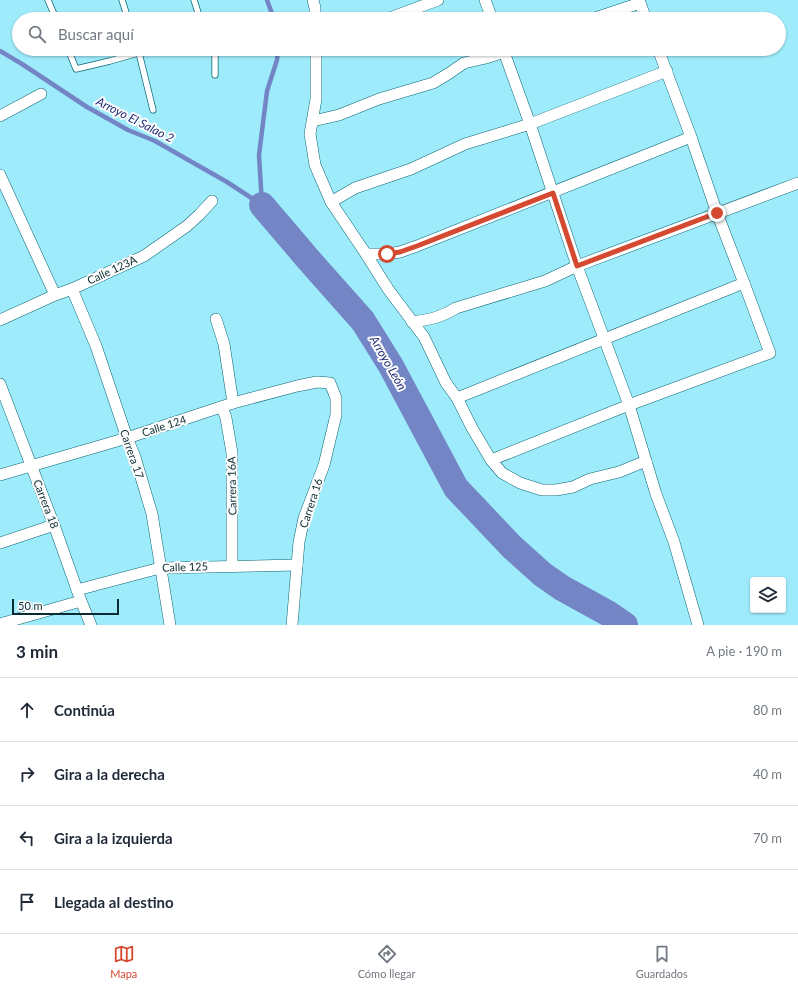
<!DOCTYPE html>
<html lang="es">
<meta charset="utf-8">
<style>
:root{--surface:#fff;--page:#f2f2f3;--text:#1f2937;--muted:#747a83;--line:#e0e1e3;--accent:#d54931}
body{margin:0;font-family:Lato,sans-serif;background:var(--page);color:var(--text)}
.controls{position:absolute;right:12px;bottom:12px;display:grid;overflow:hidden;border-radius:4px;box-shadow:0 1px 3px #0004}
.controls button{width:36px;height:36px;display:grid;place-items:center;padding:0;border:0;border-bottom:1px solid var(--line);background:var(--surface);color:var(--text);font:20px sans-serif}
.scale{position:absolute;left:12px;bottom:10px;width:107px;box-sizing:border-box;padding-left:4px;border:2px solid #0a2b31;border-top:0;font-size:11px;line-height:14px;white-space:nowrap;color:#0a2b31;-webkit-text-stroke:3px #fdfdfd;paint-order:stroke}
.stop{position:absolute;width:12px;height:12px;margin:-9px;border:3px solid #d54931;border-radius:50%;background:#fff}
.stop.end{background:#d54931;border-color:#fff;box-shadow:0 1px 4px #0008}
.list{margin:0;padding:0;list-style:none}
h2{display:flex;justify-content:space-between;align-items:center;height:52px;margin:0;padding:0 16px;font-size:17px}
h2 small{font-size:13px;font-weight:400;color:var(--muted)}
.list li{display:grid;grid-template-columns:26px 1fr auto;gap:12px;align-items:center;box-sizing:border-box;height:64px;padding:0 16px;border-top:1px solid var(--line)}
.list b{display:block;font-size:15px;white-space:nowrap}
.list em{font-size:13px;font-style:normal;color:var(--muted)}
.icon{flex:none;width:22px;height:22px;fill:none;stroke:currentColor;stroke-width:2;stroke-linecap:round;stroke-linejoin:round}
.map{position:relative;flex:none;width:798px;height:625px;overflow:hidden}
.search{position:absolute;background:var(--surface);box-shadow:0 1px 3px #0004;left:12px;right:12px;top:12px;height:44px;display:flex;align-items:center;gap:10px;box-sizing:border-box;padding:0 14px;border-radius:22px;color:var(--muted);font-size:15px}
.sheet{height:308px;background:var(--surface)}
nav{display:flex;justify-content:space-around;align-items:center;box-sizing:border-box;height:56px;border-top:1px solid var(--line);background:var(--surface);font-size:11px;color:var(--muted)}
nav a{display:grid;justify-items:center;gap:2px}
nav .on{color:var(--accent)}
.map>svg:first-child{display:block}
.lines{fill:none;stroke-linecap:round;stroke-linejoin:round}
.stream{stroke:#7485c6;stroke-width:4.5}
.river{stroke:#7485c6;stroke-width:26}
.lane-casing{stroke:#0b6573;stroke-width:7}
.street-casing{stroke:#0b6573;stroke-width:12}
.lane{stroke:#fff;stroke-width:5.5}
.street{stroke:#fff;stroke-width:11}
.route{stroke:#d54931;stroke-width:5}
.labels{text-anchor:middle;stroke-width:4;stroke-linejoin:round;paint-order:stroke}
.street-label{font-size:11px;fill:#0a2b31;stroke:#fdfdfd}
.water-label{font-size:12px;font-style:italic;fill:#232c78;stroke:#fdfdfd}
</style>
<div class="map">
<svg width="798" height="625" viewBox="0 0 798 625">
<rect width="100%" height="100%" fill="#9eebfb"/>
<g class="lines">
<g class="stream">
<path d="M 267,0 L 274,19"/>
<path d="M 0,51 L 22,64 L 87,107 L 128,130 L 155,141 L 227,182 L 262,205"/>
<path d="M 262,205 L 259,155 L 267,91 L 277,60 L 278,49"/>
</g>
<path class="river" d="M 262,205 L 308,259 L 363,321 L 391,366 L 456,488 L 512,547 L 542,574 L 562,588 L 609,614 L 625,625"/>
<defs>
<g id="lane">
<path d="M 48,0 L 56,19"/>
<path d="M 122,0 L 128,19"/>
<path d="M 194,0 L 200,19"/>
<path d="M 68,49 L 76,69 L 110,61 L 152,49"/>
<path d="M 138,49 L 153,110"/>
<path d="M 215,49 L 215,75"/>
</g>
<g id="street">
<path d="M 313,0 L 315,8 L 315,19"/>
<path d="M 485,0 L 492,19"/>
<path d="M 639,0 L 646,19"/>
<path d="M 387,19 L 438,0"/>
<path d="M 592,19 L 640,3"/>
<path d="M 316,49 L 316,99 L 310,134 L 315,165 L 331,202 L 366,254 L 388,289 L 424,337 L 446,383 L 457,398 L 472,428 L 491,460 L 502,473 L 520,483 L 542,490 L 556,490 L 573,487 L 590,479 L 619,472 L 646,461"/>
<path d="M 503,49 L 530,124 L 577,266 L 629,405 L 656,494 L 674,542 L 698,625"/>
<path d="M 0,116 L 41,94"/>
<path d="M 313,121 L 339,115 L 379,99 L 433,83 L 448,74 L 464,63 L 486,58 L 513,49"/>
<path d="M 0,175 L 55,295"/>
<path d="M 331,202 L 355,188 L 411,169 L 465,144 L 530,124 L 667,71"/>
<path d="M 366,254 L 387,254 L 400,252 L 417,246 L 691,137"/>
<path d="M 72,289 L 96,346 L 127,438 L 135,457 L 152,514 L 170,625"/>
<path d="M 216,319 L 224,344 L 233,403"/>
<path d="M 0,320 L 55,295 L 72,289 L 144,256 L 187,226 L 199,215 L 212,201"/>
<path d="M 412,322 C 429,320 442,317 456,308 L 545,281 L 577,266 L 798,183"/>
<path d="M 0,384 L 54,525 L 81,601 L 91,625"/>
<path d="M 457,398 L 744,283"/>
<path d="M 222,407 L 226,418 L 232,453 L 232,566"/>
<path d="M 491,460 L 629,405 L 770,353 L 744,283 L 717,213 L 691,137 L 658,49"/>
<path d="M 0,475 L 127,438 L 233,403 L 297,386 L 317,382 L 330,383 L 336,398 L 336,415 L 324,465 L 304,518 L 299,542 L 292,625"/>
<path d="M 0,543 L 54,525"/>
<path d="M 77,590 L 160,568 L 297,565"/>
<path d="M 0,624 L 81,601"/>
</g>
</defs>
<use href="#lane" class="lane-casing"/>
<use href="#street" class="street-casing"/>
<use href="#lane" class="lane"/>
<use href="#street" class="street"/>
</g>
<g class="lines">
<path class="route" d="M 387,254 L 400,252 L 417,246 L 553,193 L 577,266 L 717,213"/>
</g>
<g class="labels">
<g class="street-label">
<text transform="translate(112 270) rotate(-25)" y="4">Calle 123A</text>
<text transform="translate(164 426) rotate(-18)" y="4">Calle 124</text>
<text transform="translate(132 454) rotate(71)" y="4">Carrera 17</text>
<text transform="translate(232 486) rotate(-91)" y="4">Carrera 16A</text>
<text transform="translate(311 503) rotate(-72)" y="4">Carrera 16</text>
<text transform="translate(46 504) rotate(69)" y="4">Carrera 18</text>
<text transform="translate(185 567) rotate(-2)" y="4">Calle 125</text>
</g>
<g class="water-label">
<text transform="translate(135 120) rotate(27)" y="4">Arroyo El Salao 2</text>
<text transform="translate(388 363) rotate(60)" y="4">Arroyo León</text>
</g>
</g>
</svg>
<div class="controls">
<button><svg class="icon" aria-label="layers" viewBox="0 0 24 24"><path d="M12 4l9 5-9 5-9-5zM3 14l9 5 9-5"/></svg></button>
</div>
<div class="scale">50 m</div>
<div class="stop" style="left:387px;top:254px"></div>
<div class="stop end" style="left:717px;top:213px"></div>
<div class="search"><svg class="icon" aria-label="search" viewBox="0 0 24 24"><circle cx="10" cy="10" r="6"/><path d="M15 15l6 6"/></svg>Buscar aquí</div>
</div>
<section class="sheet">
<h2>3 min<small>A pie · 190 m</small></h2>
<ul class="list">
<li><svg class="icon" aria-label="ahead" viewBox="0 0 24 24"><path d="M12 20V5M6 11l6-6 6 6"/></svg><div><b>Continúa</b></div><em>80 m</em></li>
<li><svg class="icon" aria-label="right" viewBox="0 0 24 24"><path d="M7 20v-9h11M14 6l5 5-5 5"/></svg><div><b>Gira a la derecha</b></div><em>40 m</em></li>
<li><svg class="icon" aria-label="left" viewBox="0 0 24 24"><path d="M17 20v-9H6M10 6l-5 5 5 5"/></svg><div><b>Gira a la izquierda</b></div><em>70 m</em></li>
<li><svg class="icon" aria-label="arrive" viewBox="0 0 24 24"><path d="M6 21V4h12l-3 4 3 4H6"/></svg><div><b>Llegada al destino</b></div></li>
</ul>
</section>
<nav>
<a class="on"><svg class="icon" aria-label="map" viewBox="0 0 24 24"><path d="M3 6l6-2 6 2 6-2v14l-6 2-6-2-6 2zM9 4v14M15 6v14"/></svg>Mapa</a>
<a><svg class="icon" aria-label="directions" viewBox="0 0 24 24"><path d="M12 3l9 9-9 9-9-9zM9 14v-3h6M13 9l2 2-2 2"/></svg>Cómo llegar</a>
<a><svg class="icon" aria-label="saved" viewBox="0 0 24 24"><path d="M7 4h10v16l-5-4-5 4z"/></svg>Guardados</a>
</nav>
